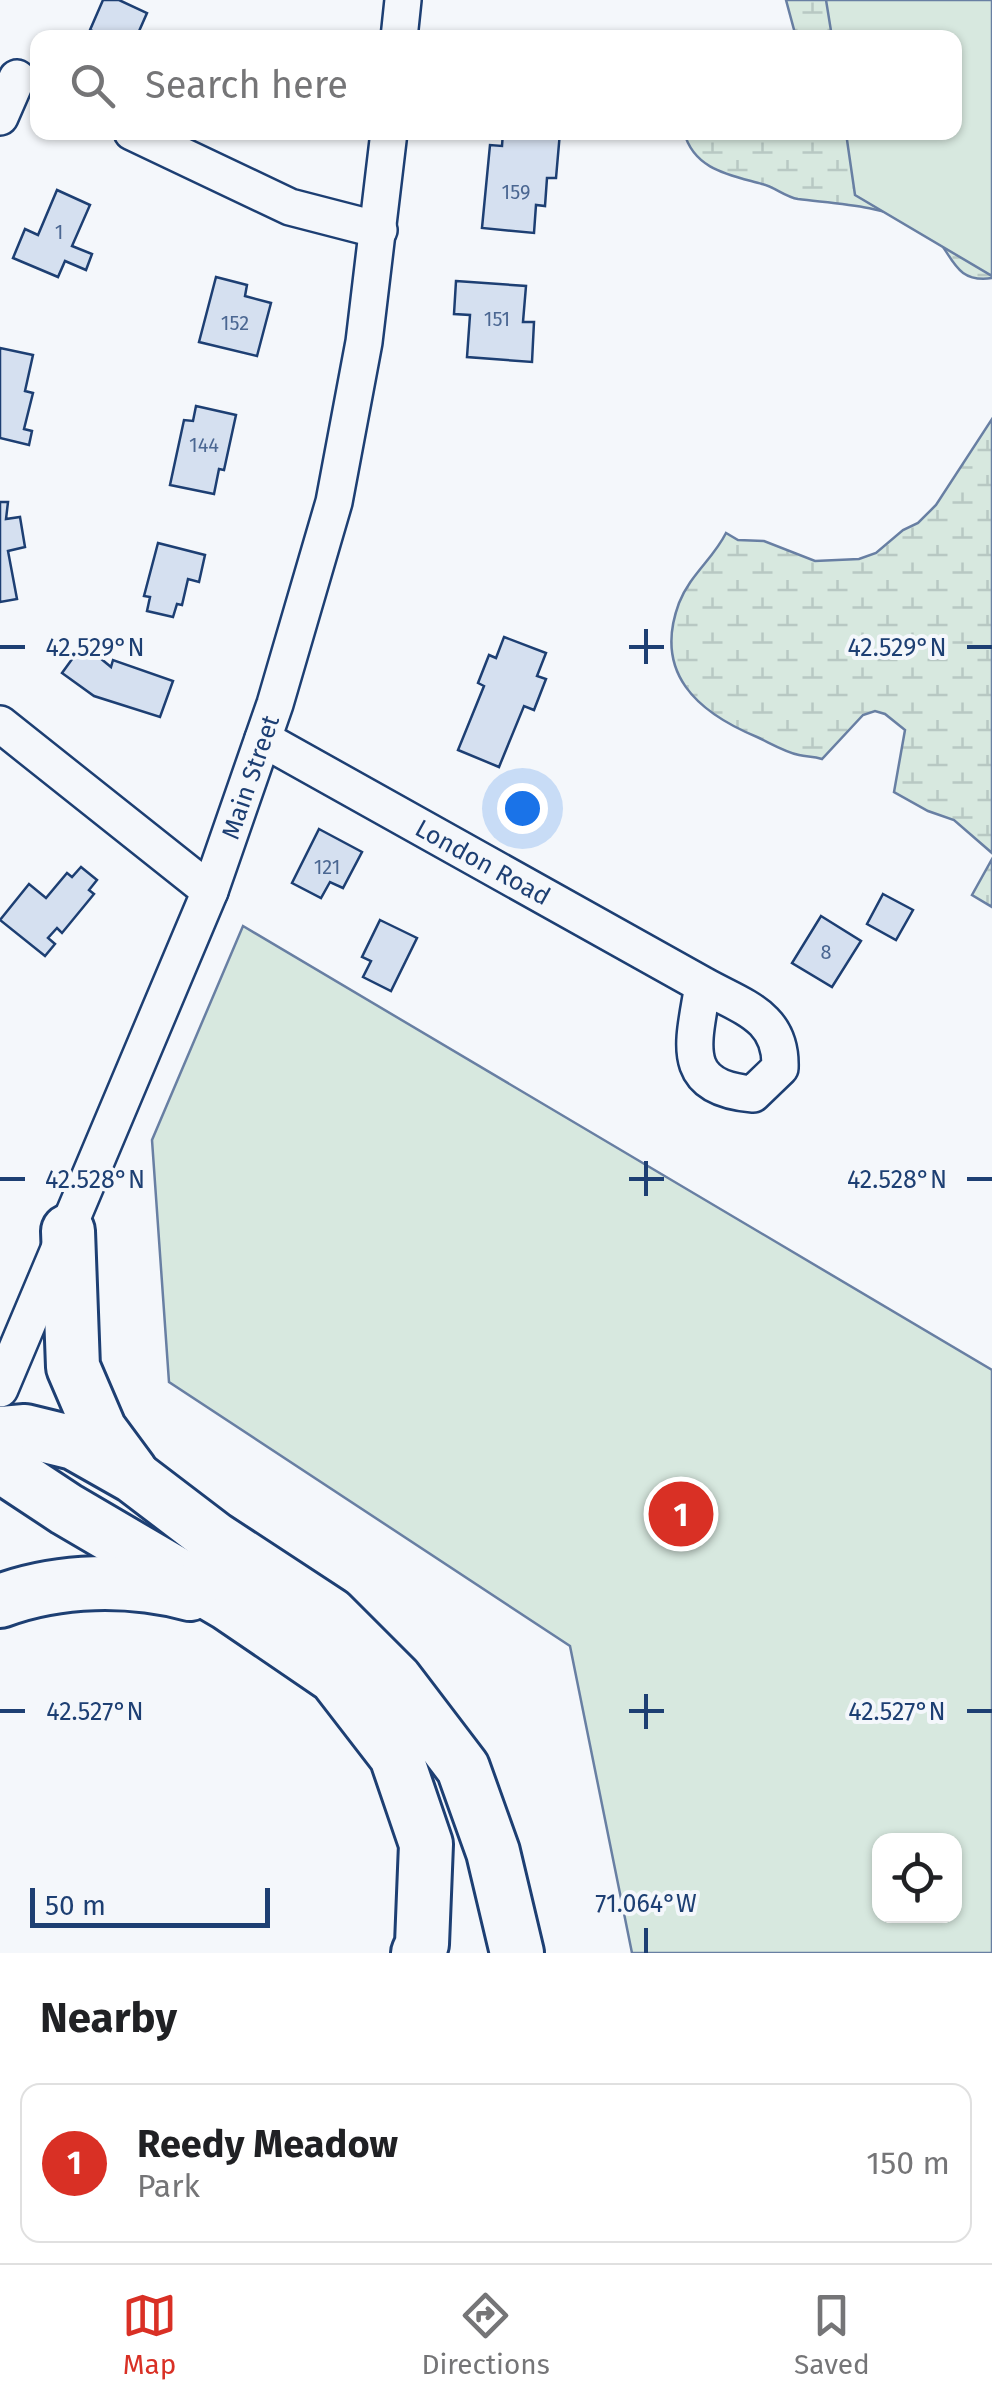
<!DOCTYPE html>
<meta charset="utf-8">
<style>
:root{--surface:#fff;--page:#f2f2f2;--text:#202124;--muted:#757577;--line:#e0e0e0;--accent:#d93025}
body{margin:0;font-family:"Fira Sans",sans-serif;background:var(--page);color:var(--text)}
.controls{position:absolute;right:30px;bottom:30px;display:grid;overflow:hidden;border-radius:20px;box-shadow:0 2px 8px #0004}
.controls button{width:90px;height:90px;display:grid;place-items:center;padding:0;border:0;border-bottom:2px solid var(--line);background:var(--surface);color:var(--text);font:50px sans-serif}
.scale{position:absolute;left:30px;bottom:25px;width:240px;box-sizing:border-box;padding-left:10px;border:5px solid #1d3f73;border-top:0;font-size:28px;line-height:35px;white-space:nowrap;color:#1d3f73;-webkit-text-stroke:8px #f4f7fb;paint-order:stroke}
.you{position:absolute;left:522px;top:808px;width:35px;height:35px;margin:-25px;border:8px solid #fff;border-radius:50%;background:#1a73e8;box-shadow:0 0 0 15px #1a73e833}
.badge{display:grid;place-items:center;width:65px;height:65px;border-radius:50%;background:var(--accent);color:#fff;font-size:32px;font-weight:700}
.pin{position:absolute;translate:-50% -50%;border:5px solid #fff;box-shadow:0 2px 10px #0006}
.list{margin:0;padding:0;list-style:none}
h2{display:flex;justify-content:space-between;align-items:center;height:130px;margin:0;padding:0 40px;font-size:42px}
h2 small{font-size:32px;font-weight:400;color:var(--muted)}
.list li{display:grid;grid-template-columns:65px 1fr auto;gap:30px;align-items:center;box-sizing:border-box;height:160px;margin:0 20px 20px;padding:0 20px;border:2px solid var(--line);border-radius:20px}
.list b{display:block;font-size:38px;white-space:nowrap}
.list p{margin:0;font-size:32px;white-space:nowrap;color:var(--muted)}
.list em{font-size:32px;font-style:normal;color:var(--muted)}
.icon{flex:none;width:55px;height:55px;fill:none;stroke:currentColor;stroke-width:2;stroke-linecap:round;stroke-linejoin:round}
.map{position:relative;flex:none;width:992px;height:1953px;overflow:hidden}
.search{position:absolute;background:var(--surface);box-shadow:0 2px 8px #0004;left:30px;right:30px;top:30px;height:110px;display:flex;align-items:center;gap:25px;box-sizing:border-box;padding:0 35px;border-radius:20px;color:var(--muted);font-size:38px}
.sheet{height:310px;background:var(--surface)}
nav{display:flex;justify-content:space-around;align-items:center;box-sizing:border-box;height:140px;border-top:2px solid var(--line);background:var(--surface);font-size:28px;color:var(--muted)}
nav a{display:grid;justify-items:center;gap:5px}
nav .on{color:var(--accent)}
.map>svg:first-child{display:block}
.wetland{fill:url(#wetland-marsh);stroke:#687fa3;stroke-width:2.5}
.green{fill:#d7e8df;stroke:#687fa3;stroke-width:2.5;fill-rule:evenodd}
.building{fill:#d5e0f0;stroke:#1d3f73;stroke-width:2.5}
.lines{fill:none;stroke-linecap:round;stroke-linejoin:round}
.minor-casing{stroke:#1d3f73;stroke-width:40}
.highway-casing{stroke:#1d3f73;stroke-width:58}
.minor{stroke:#f4f7fb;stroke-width:35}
.highway{stroke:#f4f7fb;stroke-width:52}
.ticks{fill:none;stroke:#1d3f73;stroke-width:4}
.labels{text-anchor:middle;stroke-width:8;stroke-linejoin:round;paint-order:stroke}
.number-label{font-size:20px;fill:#4b6792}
.street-label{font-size:25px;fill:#1d3f73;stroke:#f4f7fb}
.ticks-label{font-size:25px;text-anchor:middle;fill:#1d3f73;stroke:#f4f7fb;stroke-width:8;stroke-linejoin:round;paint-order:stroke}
</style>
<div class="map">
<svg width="992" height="1953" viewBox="0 0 992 1953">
<defs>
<pattern id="wetland-marsh" width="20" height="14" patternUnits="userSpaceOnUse" patternTransform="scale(2.5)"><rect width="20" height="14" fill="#d7e8df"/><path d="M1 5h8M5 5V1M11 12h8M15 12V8" fill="none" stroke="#b8c8c3"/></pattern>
</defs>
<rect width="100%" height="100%" fill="#f4f7fb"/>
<g class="wetland">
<path d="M 786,0 L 992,0 L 992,278 C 946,285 954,240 918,224 C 879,205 839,204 798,199 C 785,197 775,187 762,184 C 730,175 694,170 684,132 L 954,132 L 954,38 L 796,37 Z"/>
<path d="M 992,419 L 992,853 L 954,820 L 928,811 L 894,792 L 905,730 L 885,714 L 875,711 L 863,715 L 822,759 C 813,756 807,757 799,755 C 785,752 770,743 757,737 C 697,712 653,673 679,603 C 690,575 713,559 726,533 L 738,540 L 764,541 L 815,561 L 859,559 L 876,553 L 903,530 L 918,523 L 936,505 Z"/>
<path d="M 992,859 L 992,907 L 972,895 Z"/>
</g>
<g class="green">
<path d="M 826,0 L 992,0 L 992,276 L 855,195 L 846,133 L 954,132 L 954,38 L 832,37 Z"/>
<path d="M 243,926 L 992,1370 L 992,1953 L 632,1953 L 570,1646 L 169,1382 L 152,1140 ZM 880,1840 L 954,1840 L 954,1916 L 880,1916 Z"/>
</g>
<g class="building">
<path d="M 103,0 L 119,0 L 147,13 L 136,38 L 107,38 L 90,30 Z"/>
<path d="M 503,132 L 560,132 L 556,178 L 547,178 L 545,206 L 536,205 L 534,233 L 482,228 L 490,145 L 502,146 Z"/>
<path d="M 57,190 L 90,205 L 72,246 L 92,254 L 86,270 L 65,261 L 58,277 L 13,258 L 25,229 L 38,235 Z"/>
<path d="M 216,277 L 247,285 L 245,296 L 271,303 L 257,356 L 199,342 Z"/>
<path d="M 456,281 L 526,286 L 523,322 L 534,322 L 532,362 L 467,357 L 470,315 L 454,314 Z"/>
<path d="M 0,348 L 33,355 L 25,391 L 33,393 L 24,429 L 32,431 L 29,445 L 0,438 Z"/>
<path d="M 196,406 L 236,415 L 224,470 L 219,469 L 214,494 L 170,485 L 184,420 L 193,421 Z"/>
<path d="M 0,502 L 8,502 L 6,519 L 20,517 L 25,547 L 8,551 L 17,599 L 0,602 Z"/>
<path d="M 158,543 L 205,555 L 199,582 L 188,579 L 182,605 L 177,604 L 173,617 L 147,611 L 150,597 L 144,596 Z"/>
<path d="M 504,637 L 546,653 L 537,676 L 546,679 L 534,710 L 524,706 L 499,767 L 458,750 L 484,686 L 478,683 L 489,655 L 496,658 Z"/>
<path d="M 83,644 L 111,667 L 113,660 L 173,681 L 160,717 L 94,696 L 62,673 Z"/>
<path d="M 319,829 L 362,852 L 343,888 L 330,882 L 321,898 L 292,883 Z"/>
<path d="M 81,867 L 97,880 L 89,890 L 94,894 L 62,933 L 57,928 L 48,938 L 55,944 L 45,956 L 0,920 L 29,884 L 46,898 L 67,873 L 72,877 Z"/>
<path d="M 883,894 L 913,910 L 896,940 L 867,924 Z"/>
<path d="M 821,916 L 861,941 L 832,987 L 792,963 Z"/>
<path d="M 380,920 L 417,938 L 391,991 L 363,977 L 371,961 L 362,957 Z"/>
</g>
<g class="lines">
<defs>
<g id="minor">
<path d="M 399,38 L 403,0"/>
<path d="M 0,117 L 17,78"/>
<path d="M 132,132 L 290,207 L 379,230"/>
<path d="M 0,724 L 210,891"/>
<path d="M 263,739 L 703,985 C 742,1007 782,1016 780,1068 L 753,1094 C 677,1088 694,1042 703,985"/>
<path d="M 0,1389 L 210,891 L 275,704 L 334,502 L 364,342 L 389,132"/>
</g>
<g id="highway">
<path d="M 68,1231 L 73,1367 L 100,1430 L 131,1472"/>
<path d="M 0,1433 L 25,1431 L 74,1443 L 134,1477 L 214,1538 L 330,1614 L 396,1680 L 463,1768 L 493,1852 L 517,1953"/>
<path d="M 0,1460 L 7,1470 L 66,1509 L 228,1604 L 335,1677 L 396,1756 L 426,1844 L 422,1944 L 418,1953"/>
<path d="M 0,1601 C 59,1579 129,1578 190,1594"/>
</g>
</defs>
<use href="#minor" class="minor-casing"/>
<use href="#highway" class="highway-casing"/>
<use href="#minor" class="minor"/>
<use href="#highway" class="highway"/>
</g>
<path class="ticks" d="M 646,629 L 646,664M 0,647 L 25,647M 629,647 L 664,647M 967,647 L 992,647M 646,1161 L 646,1196M 0,1179 L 25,1179M 629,1179 L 664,1179M 967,1179 L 992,1179M 646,1694 L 646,1729M 0,1711 L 25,1711M 629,1711 L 664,1711M 967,1711 L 992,1711M 646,1928 L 646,1953"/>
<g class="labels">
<g class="number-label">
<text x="516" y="199">159</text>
<text x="59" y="239">1</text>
<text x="497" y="326">151</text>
<text x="235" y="330">152</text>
<text x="204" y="452">144</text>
<text x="327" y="874">121</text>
<text x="826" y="959">8</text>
</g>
<g class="street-label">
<text transform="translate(250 777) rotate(-71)" y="9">Main Street</text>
<text transform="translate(483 862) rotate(29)" y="9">London Road</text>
</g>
</g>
<g class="ticks-label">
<text x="95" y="656">42.529°N</text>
<text x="897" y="656">42.529°N</text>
<text x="95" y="1188">42.528°N</text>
<text x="897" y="1188">42.528°N</text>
<text x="95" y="1720">42.527°N</text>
<text x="897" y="1720">42.527°N</text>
<text x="646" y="1912">71.064°W</text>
</g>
</svg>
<div class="controls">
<button><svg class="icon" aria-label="locate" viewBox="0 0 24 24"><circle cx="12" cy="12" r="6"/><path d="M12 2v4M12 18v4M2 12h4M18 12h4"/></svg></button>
</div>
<div class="scale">50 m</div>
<div class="you"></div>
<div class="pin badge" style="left:681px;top:1514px">1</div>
<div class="search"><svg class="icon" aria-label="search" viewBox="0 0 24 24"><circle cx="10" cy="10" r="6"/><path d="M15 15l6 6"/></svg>Search here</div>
</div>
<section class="sheet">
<h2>Nearby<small></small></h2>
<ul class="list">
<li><span class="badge">1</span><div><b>Reedy Meadow</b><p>Park</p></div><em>150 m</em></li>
</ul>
</section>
<nav>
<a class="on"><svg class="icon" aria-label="map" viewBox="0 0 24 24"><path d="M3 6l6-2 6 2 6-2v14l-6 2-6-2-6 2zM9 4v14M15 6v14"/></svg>Map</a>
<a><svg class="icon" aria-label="directions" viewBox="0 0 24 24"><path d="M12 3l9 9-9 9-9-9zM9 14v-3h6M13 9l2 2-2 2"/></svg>Directions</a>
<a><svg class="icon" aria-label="saved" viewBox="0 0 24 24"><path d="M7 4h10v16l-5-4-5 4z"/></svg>Saved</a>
</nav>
